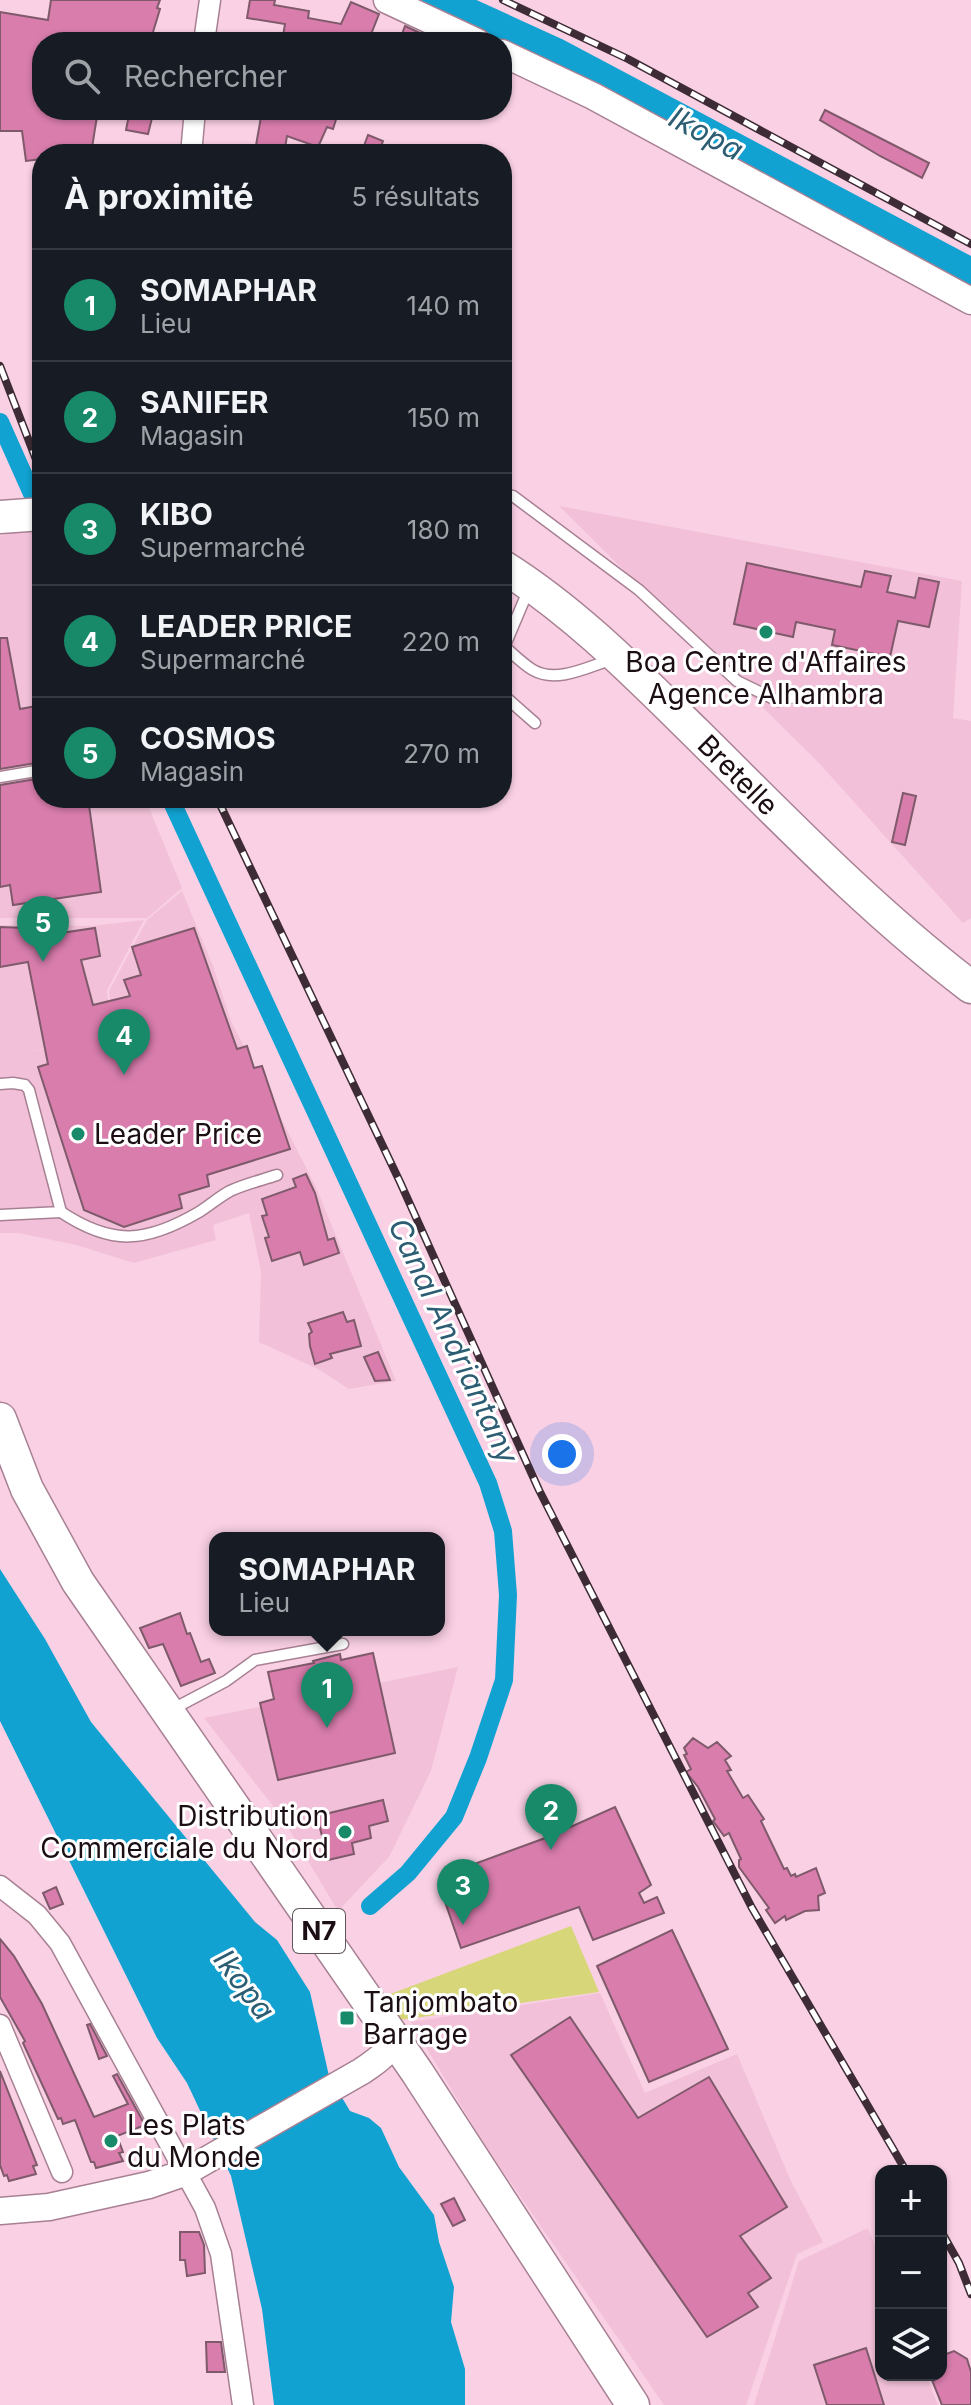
<!DOCTYPE html>
<html lang="fr">
<meta charset="utf-8">
<style>
:root{--surface:#171b24;--page:#242831;--text:#f1f3f6;--muted:#9ea1a6;--line:#363941;--accent:#188a6a}
body{margin:0;font-family:Inter,sans-serif;background:var(--page);color:var(--text)}
.controls{position:absolute;right:24px;bottom:24px;display:grid;overflow:hidden;border-radius:16px;box-shadow:0 2px 6px #0004}
.controls button{width:72px;height:72px;display:grid;place-items:center;padding:0;border:0;border-bottom:2px solid var(--line);background:var(--surface);color:var(--text);font:40px sans-serif}
.you{position:absolute;left:562px;top:1454px;width:28px;height:28px;margin:-20px;border:6px solid #fff;border-radius:50%;background:#1a73e8;box-shadow:0 0 0 12px #1a73e833}
.badge{display:grid;place-items:center;width:52px;height:52px;border-radius:50%;background:var(--accent);color:#fff;font-size:26px;font-weight:700}
.pin{position:absolute;translate:-50% -66px;filter:drop-shadow(0 2px 4px #0008)}
.pin::after{content:'';position:absolute;top:42px;width:28px;height:24px;background:inherit;clip-path:polygon(0 0,100% 0,50% 100%)}
.popup{position:absolute;left:209px;top:1532px;width:236px;height:104px;box-sizing:border-box;display:grid;place-content:center;border-radius:16px;background:var(--surface);filter:drop-shadow(0 2px 6px #0005);font-size:26px;white-space:nowrap;color:var(--muted)}
.popup b{font-size:30px;color:var(--text)}
.popup::after{content:'';position:absolute;left:50%;top:100%;margin-left:-16px;border:16px solid transparent;border-top-color:var(--surface)}
.list{margin:0;padding:0;list-style:none}
h2{display:flex;justify-content:space-between;align-items:center;height:104px;margin:0;padding:0 32px;font-size:34px}
h2 small{font-size:26px;font-weight:400;color:var(--muted)}
.list li{display:grid;grid-template-columns:52px 1fr auto;gap:24px;align-items:center;box-sizing:border-box;height:112px;padding:0 32px;border-top:2px solid var(--line)}
.list b{display:block;font-size:30px;white-space:nowrap}
.list p{margin:0;font-size:26px;white-space:nowrap;color:var(--muted)}
.list em{font-size:26px;font-style:normal;color:var(--muted)}
.icon{flex:none;width:44px;height:44px;fill:none;stroke:currentColor;stroke-width:2;stroke-linecap:round;stroke-linejoin:round}
.map{position:relative;flex:none;width:971px;height:2405px;overflow:hidden}
.search{position:absolute;background:var(--surface);box-shadow:0 2px 6px #0004;left:32px;top:32px;width:480px;height:88px;display:flex;align-items:center;gap:20px;box-sizing:border-box;padding:0 28px;border-radius:32px;color:var(--muted);font-size:30px}
.panel{position:absolute;background:var(--surface);box-shadow:0 2px 6px #0004;left:32px;top:144px;width:480px;height:664px;border-radius:32px}
.map>svg:first-child{display:block}
.built{fill:#f2c1d9}
.green{fill:#d7d679}
.water{fill:#11a2d1}
.lines{fill:none;stroke-linecap:round;stroke-linejoin:round}
.canal{stroke:#11a2d1;stroke-width:18}
.river{stroke:#11a2d1;stroke-width:32}
.building{fill:#d97dad;stroke:#7e5a6b;stroke-width:2}
.service-casing{stroke:#a78193;stroke-width:13}
.minor-casing{stroke:#a78193;stroke-width:23}
.tertiary-casing{stroke:#a78193;stroke-width:29}
.primary-casing{stroke:#a78193;stroke-width:35}
.service{stroke:#fff;stroke-width:10}
.minor{stroke:#fff;stroke-width:20}
.tertiary{stroke:#fff;stroke-width:26}
.primary{stroke:#fff;stroke-width:32}
.rail-casing{stroke:#3d2c35;stroke-width:8}
.rail{stroke:#fff;stroke-width:5;stroke-dasharray:15;stroke-linecap:butt}
.poi-dot{fill:#188a6a;stroke:#fff;stroke-width:3}
.labels{text-anchor:middle;stroke-width:6;stroke-linejoin:round;paint-order:stroke}
.shield{fill:#fff;stroke:#5f565b;stroke-width:2}
.shield-label{font-size:26px;font-weight:bold;fill:#1b0e15}
.poi-label{font-size:28px;fill:#1b0e15;stroke:#fff;text-anchor:start}
.street-label{font-size:28px;fill:#1b0e15;stroke:#fff}
.water-label{font-size:30px;font-style:italic;fill:#2c5d72;stroke:#fff}
</style>
<div class="map">
<svg width="971" height="2405" viewBox="0 0 971 2405">
<rect width="100%" height="100%" fill="#fad0e4"/>
<g class="built">
<path d="M 559,506 L 962,581 L 953,718 L 971,721 L 971,918 L 963,923 L 818,762 Z"/>
<path d="M 36,526 L 42,542 L 42,798 L 145,798 L 182,888 L 147,918 L 0,918 L 0,536 Z"/>
<path d="M 182,891 L 213,966 L 231,1021 L 315,1185 L 396,1381 L 349,1389 L 318,1369 L 259,1342 L 261,1272 L 249,1213 L 213,1225 L 216,1240 L 134,1263 L 76,1245 L 19,1233 L 0,1233 L 0,925 L 92,926 L 144,920 L 107,990 L 111,1033 L 28,1052 L 114,1035 L 109,991 L 147,920 Z"/>
<path d="M 458,1667 L 431,1771 L 389,1857 L 338,1911 L 281,1816 L 204,1718 Z"/>
<path d="M 600,1993 L 645,2093 L 737,2054 L 790,2179 L 823,2242 L 797,2254 L 746,2405 L 664,2405 L 484,2144 L 411,2022 Z"/>
<path d="M 868,2228 L 881,2261 L 881,2375 L 926,2375 L 938,2405 L 754,2405 L 799,2261 Z"/>
</g>
<path class="green" d="M 571,1926 L 599,1992 L 400,2020 L 385,1996 Z"/>
<path class="water" d="M 0,1569 L 45,1639 L 91,1722 L 255,1922 L 277,1940 L 310,1992 L 329,2076 L 350,2111 L 369,2118 L 381,2128 L 399,2167 L 434,2215 L 439,2242 L 454,2287 L 451,2322 L 465,2369 L 465,2405 L 274,2405 L 262,2309 L 231,2176 L 187,2083 L 157,2038 L 0,1721 Z"/>
<g class="lines">
<g class="canal">
<path d="M 0,422 L 42,516"/>
<path d="M 170,798 L 488,1483 L 503,1531 L 508,1595 L 504,1680 L 478,1758 L 454,1817 L 408,1873 L 370,1906"/>
</g>
<path class="river" d="M 438,0 L 554,53 L 971,274"/>
</g>
<g class="building">
<path d="M 51,0 L 160,0 L 157,8 L 160,9 L 150,42 L 42,42 L 42,110 L 98,110 L 91,154 L 42,154 L 42,159 L 26,161 L 22,131 L 0,131 L 0,12 L 48,20 Z"/>
<path d="M 250,0 L 275,0 L 274,5 L 309,11 L 308,18 L 341,24 L 351,2 L 379,14 L 368,42 L 282,42 L 285,24 L 247,18 Z"/>
<path d="M 405,26 L 439,42 L 399,42 Z"/>
<path d="M 130,110 L 154,110 L 148,134 L 126,130 Z"/>
<path d="M 276,110 L 339,110 L 333,129 L 327,127 L 318,147 L 287,136 L 284,154 L 255,151 L 261,117 L 274,119 Z"/>
<path d="M 825,110 L 929,163 L 922,178 L 880,156 L 820,120 Z"/>
<path d="M 368,135 L 383,141 L 378,154 L 361,154 Z"/>
<path d="M 747,563 L 861,587 L 865,571 L 891,576 L 887,592 L 915,598 L 919,578 L 939,582 L 929,627 L 898,621 L 890,657 L 832,645 L 835,630 L 796,622 L 793,637 L 734,624 Z"/>
<path d="M 0,638 L 7,638 L 20,709 L 42,705 L 42,762 L 0,769 Z"/>
<path d="M 42,778 L 42,798 L 88,798 L 101,892 L 13,905 L 10,885 L 0,887 L 0,785 Z"/>
<path d="M 903,793 L 916,796 L 905,845 L 892,842 Z"/>
<path d="M 0,927 L 26,928 L 27,938 L 95,928 L 100,956 L 81,960 L 93,1005 L 130,996 L 124,980 L 141,975 L 132,947 L 194,928 L 237,1049 L 247,1046 L 254,1068 L 262,1066 L 290,1149 L 207,1175 L 209,1186 L 179,1195 L 182,1208 L 124,1227 L 84,1210 L 38,1067 L 48,1064 L 28,962 L 0,967 Z"/>
<path d="M 306,1174 L 315,1193 L 328,1240 L 334,1238 L 339,1253 L 304,1265 L 300,1252 L 272,1261 L 265,1238 L 269,1237 L 262,1216 L 267,1215 L 262,1199 L 296,1187 L 293,1179 Z"/>
<path d="M 343,1312 L 347,1322 L 354,1320 L 361,1346 L 330,1354 L 332,1358 L 315,1364 L 310,1346 L 309,1334 L 312,1332 L 308,1323 Z"/>
<path d="M 378,1352 L 390,1380 L 375,1381 L 364,1357 Z"/>
<path d="M 180,1613 L 187,1634 L 190,1633 L 201,1662 L 209,1659 L 215,1673 L 181,1686 L 163,1644 L 149,1648 L 140,1628 Z"/>
<path d="M 373,1653 L 395,1753 L 278,1780 L 260,1703 L 274,1699 L 268,1672 L 314,1663 L 313,1661 L 340,1654 L 341,1660 Z"/>
<path d="M 693,1738 L 708,1748 L 717,1742 L 731,1756 L 725,1760 L 731,1770 L 727,1771 L 743,1798 L 748,1795 L 764,1819 L 761,1821 L 784,1869 L 787,1868 L 791,1876 L 795,1874 L 796,1877 L 816,1868 L 825,1893 L 818,1896 L 819,1910 L 805,1911 L 786,1920 L 785,1916 L 775,1923 L 766,1910 L 769,1908 L 739,1867 L 739,1860 L 741,1859 L 729,1833 L 724,1836 L 713,1821 L 715,1819 L 698,1787 L 686,1772 L 691,1769 L 684,1755 L 687,1754 L 684,1748 Z"/>
<path d="M 383,1800 L 388,1821 L 369,1826 L 371,1838 L 352,1843 L 354,1854 L 328,1860 L 317,1816 Z"/>
<path d="M 615,1807 L 651,1885 L 639,1893 L 644,1903 L 657,1897 L 664,1913 L 593,1940 L 579,1907 L 461,1948 L 441,1890 L 463,1882 L 458,1870 L 548,1837 Z"/>
<path d="M 56,1887 L 63,1904 L 50,1909 L 43,1893 Z"/>
<path d="M 672,1930 L 728,2049 L 649,2082 L 597,1966 Z"/>
<path d="M 0,1939 L 14,1956 L 42,2004 L 94,2117 L 128,2104 L 113,2076 L 117,2074 L 145,2125 L 117,2136 L 123,2152 L 119,2153 L 123,2161 L 96,2168 L 94,2162 L 91,2162 L 75,2120 L 63,2124 L 61,2118 L 58,2119 L 23,2043 L 25,2041 L 0,1997 Z"/>
<path d="M 570,2017 L 638,2118 L 709,2077 L 787,2207 L 740,2236 L 771,2278 L 748,2293 L 758,2307 L 707,2337 L 511,2055 Z"/>
<path d="M 90,2024 L 107,2056 L 99,2059 L 87,2025 Z"/>
<path d="M 0,2071 L 37,2165 L 33,2166 L 36,2174 L 9,2181 L 7,2175 L 4,2176 L 0,2165 Z"/>
<path d="M 454,2198 L 465,2220 L 453,2226 L 441,2204 Z"/>
<path d="M 180,2232 L 199,2232 L 204,2245 L 205,2273 L 187,2276 L 185,2260 L 180,2260 Z"/>
<path d="M 206,2342 L 221,2342 L 225,2372 L 207,2372 Z"/>
<path d="M 866,2348 L 884,2405 L 827,2405 L 814,2365 Z"/>
<path d="M 954,2351 L 967,2359 L 971,2372 L 971,2405 L 942,2405 L 930,2375 L 941,2375 L 941,2356 Z"/>
</g>
<g class="lines">
<defs>
<g id="service">
<path d="M 502,495 L 513,496 L 639,590 L 737,681 L 778,701 L 791,698"/>
<path d="M 504,646 C 513,654 523,664 533,670 C 557,684 590,666 613,659"/>
<path d="M 503,650 L 528,591"/>
<path d="M 502,694 L 535,723"/>
<path d="M 0,777 L 42,770"/>
<path d="M 0,1084 L 13,1083 L 25,1085 L 29,1090 L 61,1212 L 0,1215"/>
<path d="M 61,1212 C 112,1246 146,1243 199,1212 C 210,1205 219,1197 230,1191 C 245,1184 262,1180 277,1175"/>
<path d="M 171,1710 L 226,1681 L 255,1660 L 343,1644"/>
</g>
<g id="minor">
<path d="M 204,42 L 210,0"/>
<path d="M 191,154 L 195,110"/>
<path d="M 0,1886 L 37,1915 L 60,1943 L 205,2208 L 221,2254 L 243,2405"/>
<path d="M 0,2025 L 62,2172"/>
</g>
<g id="tertiary">
<path d="M 387,0 L 477,42"/>
<path d="M 502,53 L 593,96 L 971,301"/>
<path d="M 0,2211 L 49,2207 L 149,2185 L 184,2173 L 362,2071 C 377,2060 394,2053 388,2032"/>
</g>
<g id="primary">
<path d="M 0,517 L 42,514"/>
<path d="M 502,566 C 574,611 635,673 695,732 C 784,820 871,911 971,987"/>
<path d="M 0,1419 L 27,1489 L 78,1582 L 417,2072 L 633,2405"/>
</g>
</defs>
<use href="#service" class="service-casing"/>
<use href="#minor" class="minor-casing"/>
<use href="#tertiary" class="tertiary-casing"/>
<use href="#primary" class="primary-casing"/>
<use href="#service" class="service"/>
<use href="#minor" class="minor"/>
<use href="#tertiary" class="tertiary"/>
<use href="#primary" class="primary"/>
<defs>
<g id="rail">
<path d="M 503,0 L 628,59 L 971,244"/>
<path d="M 0,366 L 42,475"/>
<path d="M 217,798 L 400,1182 L 539,1490 L 752,1908 L 906,2171"/>
<path d="M 941,2231 L 959,2263 L 971,2294"/>
</g>
</defs>
<use href="#rail" class="rail-casing"/>
<use href="#rail" class="rail"/>
</g>
<g class="poi-dot">
<circle cx="766" cy="632" r="8"/>
<circle cx="78" cy="1134" r="8"/>
<circle cx="345" cy="1832" r="8"/>
<rect x="339" y="2010" width="16" height="16" rx="4"/>
<circle cx="111" cy="2141" r="8"/>
</g>
<g class="labels">
<rect class="shield" x="293" y="1909" width="52" height="44" rx="6"/>
<g class="shield-label">
<text x="319" y="1940">N7</text>
</g>
<g class="poi-label">
<text x="766" y="672" text-anchor="middle">Boa Centre d'Affaires<tspan x="766" dy="32">Agence Alhambra</tspan></text>
<text x="94" y="1144">Leader Price</text>
<text x="329" y="1826" text-anchor="end">Distribution<tspan x="329" dy="32">Commerciale du Nord</tspan></text>
<text x="363" y="2012">Tanjombato<tspan x="363" dy="32">Barrage</tspan></text>
<text x="127" y="2135">Les Plats<tspan x="127" dy="32">du Monde</tspan></text>
</g>
<g class="street-label">
<text transform="translate(738 775) rotate(45)" y="10">Bretelle</text>
</g>
<g class="water-label">
<text transform="translate(706 134) rotate(28)" y="10">Ikopa</text>
<text transform="translate(453 1341) rotate(65)" y="10">Canal Andriantany</text>
<text transform="translate(244 1985) rotate(53)" y="10">Ikopa</text>
</g>
</g>
</svg>
<div class="controls">
<button>+</button>
<button>−</button>
<button><svg class="icon" aria-label="layers" viewBox="0 0 24 24"><path d="M12 4l9 5-9 5-9-5zM3 14l9 5 9-5"/></svg></button>
</div>
<div class="you"></div>
<div class="pin badge" style="left:327px;top:1728px">1</div>
<div class="popup"><b>SOMAPHAR</b>Lieu</div>
<div class="pin badge" style="left:551px;top:1850px">2</div>
<div class="pin badge" style="left:463px;top:1925px">3</div>
<div class="pin badge" style="left:124px;top:1075px">4</div>
<div class="pin badge" style="left:43px;top:962px">5</div>
<div class="search"><svg class="icon" aria-label="search" viewBox="0 0 24 24"><circle cx="10" cy="10" r="6"/><path d="M15 15l6 6"/></svg>Rechercher</div>
<section class="panel">
<h2>À proximité<small>5 résultats</small></h2>
<ul class="list">
<li><span class="badge">1</span><div><b>SOMAPHAR</b><p>Lieu</p></div><em>140 m</em></li>
<li><span class="badge">2</span><div><b>SANIFER</b><p>Magasin</p></div><em>150 m</em></li>
<li><span class="badge">3</span><div><b>KIBO</b><p>Supermarché</p></div><em>180 m</em></li>
<li><span class="badge">4</span><div><b>LEADER PRICE</b><p>Supermarché</p></div><em>220 m</em></li>
<li><span class="badge">5</span><div><b>COSMOS</b><p>Magasin</p></div><em>270 m</em></li>
</ul>
</section>
</div>
